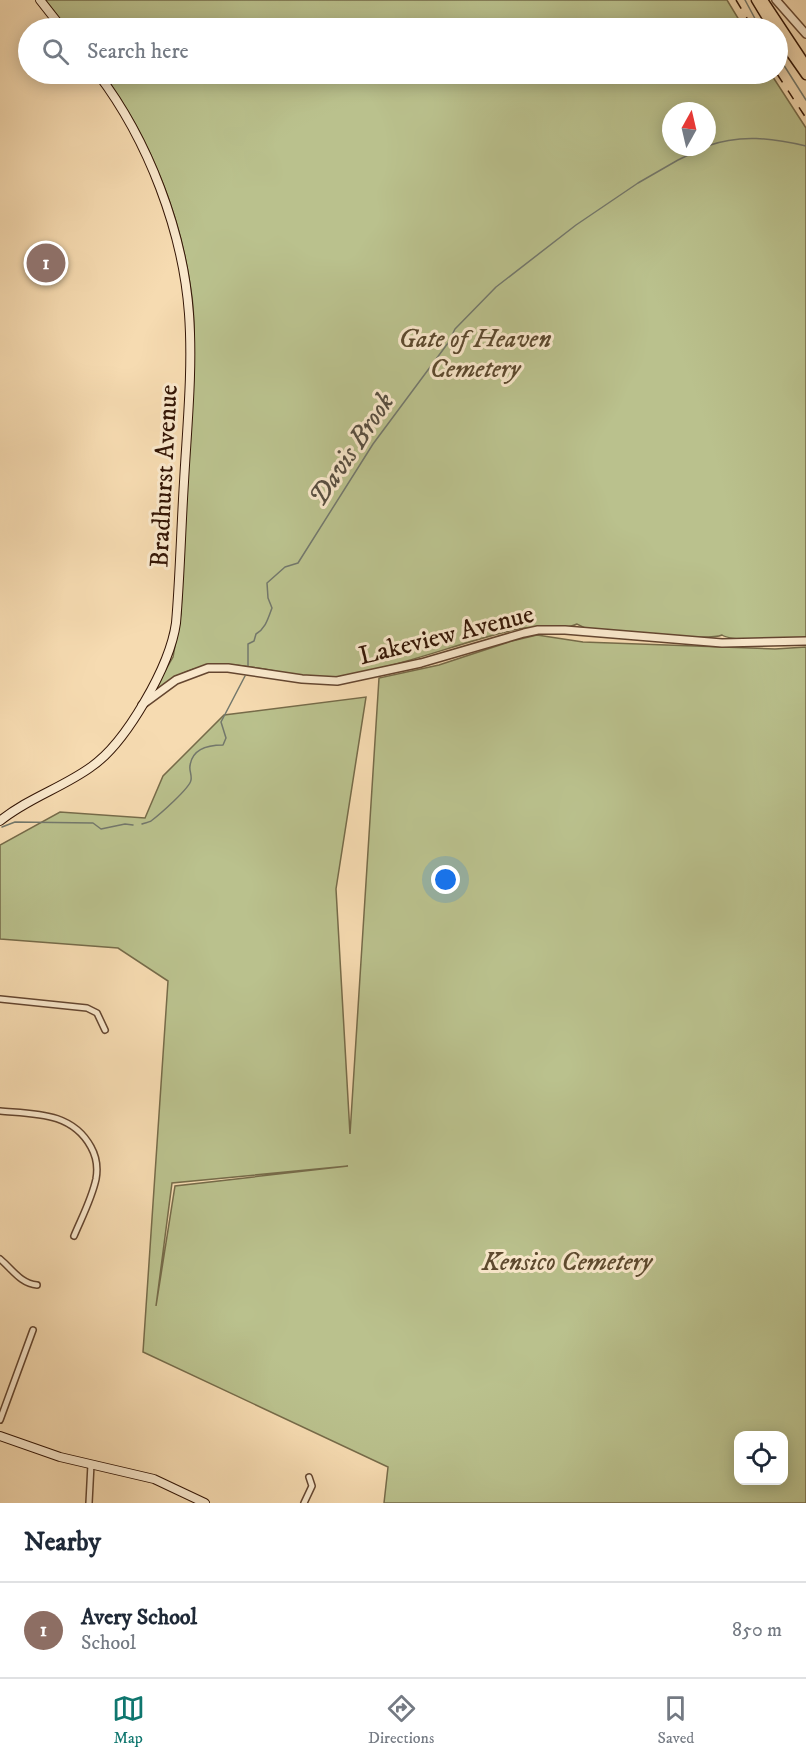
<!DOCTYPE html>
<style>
:root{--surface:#fff;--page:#f6f6f7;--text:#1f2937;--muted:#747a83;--line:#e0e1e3;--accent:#0f766e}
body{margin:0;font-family:"IM FELL DW Pica",serif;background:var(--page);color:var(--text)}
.controls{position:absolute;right:18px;bottom:18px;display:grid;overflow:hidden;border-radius:12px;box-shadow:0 3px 15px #0003}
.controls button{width:54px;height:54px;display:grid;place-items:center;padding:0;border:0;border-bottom:2px solid var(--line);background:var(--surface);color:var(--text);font:30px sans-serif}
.compass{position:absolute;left:662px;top:102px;width:54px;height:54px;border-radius:50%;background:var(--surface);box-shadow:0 3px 15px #0003;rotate:8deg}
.you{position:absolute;left:446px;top:880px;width:21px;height:21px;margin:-15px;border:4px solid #fff;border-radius:50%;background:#1a73e8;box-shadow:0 0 0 9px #1a73e833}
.badge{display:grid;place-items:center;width:39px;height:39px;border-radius:50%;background:var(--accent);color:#fff;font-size:20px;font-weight:700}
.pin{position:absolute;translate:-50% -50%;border:3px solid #fff;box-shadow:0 2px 6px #0006}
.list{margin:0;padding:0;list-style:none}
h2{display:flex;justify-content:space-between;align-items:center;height:78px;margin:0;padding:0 24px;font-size:26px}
h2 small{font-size:20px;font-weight:400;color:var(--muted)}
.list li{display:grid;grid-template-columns:39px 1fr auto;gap:18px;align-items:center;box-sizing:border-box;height:96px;padding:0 24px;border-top:2px solid var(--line)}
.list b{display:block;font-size:22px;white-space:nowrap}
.list p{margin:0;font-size:20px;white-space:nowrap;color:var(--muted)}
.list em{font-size:20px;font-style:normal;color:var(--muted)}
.icon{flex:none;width:33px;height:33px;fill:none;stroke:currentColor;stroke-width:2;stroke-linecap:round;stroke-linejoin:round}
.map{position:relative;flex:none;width:806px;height:1503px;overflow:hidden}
.search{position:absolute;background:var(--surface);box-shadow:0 3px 15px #0003;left:18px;right:18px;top:18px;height:66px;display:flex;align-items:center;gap:15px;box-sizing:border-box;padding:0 21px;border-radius:33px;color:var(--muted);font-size:22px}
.sheet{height:174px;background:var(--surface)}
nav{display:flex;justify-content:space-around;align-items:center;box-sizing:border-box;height:84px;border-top:2px solid var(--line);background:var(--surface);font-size:16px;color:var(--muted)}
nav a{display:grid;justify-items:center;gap:3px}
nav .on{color:var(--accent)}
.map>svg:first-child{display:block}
.green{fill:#bac18d;stroke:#766b49;stroke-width:1.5;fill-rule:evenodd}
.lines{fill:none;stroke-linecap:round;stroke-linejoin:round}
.stream{stroke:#73786c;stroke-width:1.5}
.minor-casing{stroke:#644630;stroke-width:8}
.tertiary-casing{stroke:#644630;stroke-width:10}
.secondary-casing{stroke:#331505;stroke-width:10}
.trunk-casing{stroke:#331505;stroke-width:11}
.minor{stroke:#f9e8cc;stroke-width:5}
.tertiary{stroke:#f9e8cc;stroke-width:7}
.secondary{stroke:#f9e8cc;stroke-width:8}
.trunk{stroke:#f6dbb1;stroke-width:8}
.rail{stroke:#331505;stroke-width:1.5;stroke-dasharray:10 10;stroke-linecap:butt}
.labels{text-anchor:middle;stroke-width:6;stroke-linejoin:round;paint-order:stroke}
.park-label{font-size:26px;font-style:italic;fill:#5c492e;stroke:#f9e8cc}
.street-label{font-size:26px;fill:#331505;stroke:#f9e8cc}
.water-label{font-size:27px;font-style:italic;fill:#584f41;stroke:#f9e8cc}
</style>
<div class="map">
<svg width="806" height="1503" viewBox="0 0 806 1503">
<rect width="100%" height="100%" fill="#f6dbb1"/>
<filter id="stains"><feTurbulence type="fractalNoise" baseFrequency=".00333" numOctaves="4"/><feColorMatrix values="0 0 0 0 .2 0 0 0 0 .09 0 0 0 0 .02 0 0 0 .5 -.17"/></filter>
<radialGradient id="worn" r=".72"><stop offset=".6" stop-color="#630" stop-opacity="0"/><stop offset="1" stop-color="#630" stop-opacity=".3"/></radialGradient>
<g class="green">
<path d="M 45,0 L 727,0 L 744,28 L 67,28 Z"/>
<path d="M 103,74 L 771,74 L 806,128 L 806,638 C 789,638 734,643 722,635 C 708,642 609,631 587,629 L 577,624 C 560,632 537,625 518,629 C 468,640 419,660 368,671 C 352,675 335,679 319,678 C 271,674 220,651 176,677 C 169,681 162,684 158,691 L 154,690 L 173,657 L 181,613 C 183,545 188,477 191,409 C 193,370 197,329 191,290 C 180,213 149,136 103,74 ZM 671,111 L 707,111 L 707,147 L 671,147 Z"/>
<path d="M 537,635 L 583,642 L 775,649 L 806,647 L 806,1503 L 384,1503 L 388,1467 L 143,1352 L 168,981 L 118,948 L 0,939 L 0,845 L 60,812 L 145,818 L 163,776 L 224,715 L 366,697 L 336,889 L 350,1134 L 379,678 L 439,665 L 512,641 ZM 348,1166 L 175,1186 L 156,1306 L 172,1183 ZM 738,1436 L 784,1436 L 784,1480 L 738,1480 Z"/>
</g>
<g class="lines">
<g class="stream">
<path d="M 745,0 L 760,28"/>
<path d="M 778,56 L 806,100"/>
<path d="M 707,146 C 740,134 772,138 806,146"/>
<path d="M 248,666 L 248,644 L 254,641 L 256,634 C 266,628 268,618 272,608 L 268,598 L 267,583 L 285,567 L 298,563 L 373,444 L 448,343 L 455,329 L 496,287 L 576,225 L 638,183 L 678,160 L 705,147"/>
<path d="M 142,824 C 144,823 150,822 151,821 C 159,815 190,788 191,780 C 192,775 189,770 190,766 C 192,748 209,745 223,745 L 226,738 L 221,722 L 245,676"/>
<path d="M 2,827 L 15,822 L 93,823 L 101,829 L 125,824 L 133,825"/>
</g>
<defs>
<g id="minor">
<path d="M 0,999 L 87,1008 L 97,1013 L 105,1030"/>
<path d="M 0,1111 C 35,1114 72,1112 91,1147 C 96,1156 98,1168 96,1179 C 92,1198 82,1217 74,1236"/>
<path d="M 0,1259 C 12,1269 21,1284 37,1285"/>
<path d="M 0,1420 L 33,1330"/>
<path d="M 89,1503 L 91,1464"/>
<path d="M 304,1503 L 312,1486 L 309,1477"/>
</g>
<g id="tertiary">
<path d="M 776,0 L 806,34"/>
<path d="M 142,705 L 176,680 L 208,668 L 228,668 L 302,679 L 337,681 L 421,663 L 524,633 L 538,630 L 565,630 L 722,643 L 806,641"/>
</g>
<g id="secondary">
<path d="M 40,0 L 62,28"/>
<path d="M 0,821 C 28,798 62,788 91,767 C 126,743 170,666 176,623 C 180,577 181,529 184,482 C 187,427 193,369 189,314 C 183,231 148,140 98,74"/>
<path d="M 0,1436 L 60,1457 L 154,1479 L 205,1503"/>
</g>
<g id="trunk">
<path d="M 756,0 L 773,28"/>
<path d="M 763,0 L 806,65"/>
<path d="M 778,35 L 806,75"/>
</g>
</defs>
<use href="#minor" class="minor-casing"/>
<use href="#tertiary" class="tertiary-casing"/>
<use href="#secondary" class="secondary-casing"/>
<use href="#trunk" class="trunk-casing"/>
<use href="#minor" class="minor"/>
<use href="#tertiary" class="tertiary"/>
<use href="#secondary" class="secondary"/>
<use href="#trunk" class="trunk"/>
<g class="rail">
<path d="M 736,0 L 753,28"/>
<path d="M 777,74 L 806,118"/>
</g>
</g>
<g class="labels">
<g class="park-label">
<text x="475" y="347">Gate of Heaven<tspan x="475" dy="30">Cemetery</tspan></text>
<text x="567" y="1270">Kensico Cemetery</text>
</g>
<g class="street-label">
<text transform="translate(163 476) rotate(-87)" y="9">Bradhurst Avenue</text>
<text transform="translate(446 634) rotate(-14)" y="9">Lakeview Avenue</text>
</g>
<g class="water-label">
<text transform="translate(351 449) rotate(-56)" y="9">Davis Brook</text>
</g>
</g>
<rect width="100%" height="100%" filter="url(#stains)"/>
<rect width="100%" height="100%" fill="url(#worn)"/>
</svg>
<div class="controls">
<button><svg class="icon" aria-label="locate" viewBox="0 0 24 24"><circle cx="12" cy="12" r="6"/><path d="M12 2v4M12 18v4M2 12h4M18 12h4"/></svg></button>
</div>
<svg class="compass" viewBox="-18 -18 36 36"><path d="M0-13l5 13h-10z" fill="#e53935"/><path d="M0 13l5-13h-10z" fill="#747a83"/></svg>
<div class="you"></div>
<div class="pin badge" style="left:46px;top:263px;background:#8d6e63">1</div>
<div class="search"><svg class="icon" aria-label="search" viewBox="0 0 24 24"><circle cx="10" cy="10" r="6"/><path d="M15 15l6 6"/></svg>Search here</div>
</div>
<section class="sheet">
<h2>Nearby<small></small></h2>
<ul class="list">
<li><span class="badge" style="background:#8d6e63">1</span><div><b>Avery School</b><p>School</p></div><em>850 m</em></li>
</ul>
</section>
<nav>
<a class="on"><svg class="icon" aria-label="map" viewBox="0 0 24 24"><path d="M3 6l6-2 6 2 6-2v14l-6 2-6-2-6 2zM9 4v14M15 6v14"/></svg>Map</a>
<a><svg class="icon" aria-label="directions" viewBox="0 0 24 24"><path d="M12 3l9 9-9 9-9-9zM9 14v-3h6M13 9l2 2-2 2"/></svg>Directions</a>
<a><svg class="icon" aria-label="saved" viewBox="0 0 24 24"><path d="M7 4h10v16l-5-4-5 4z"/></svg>Saved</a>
</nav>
